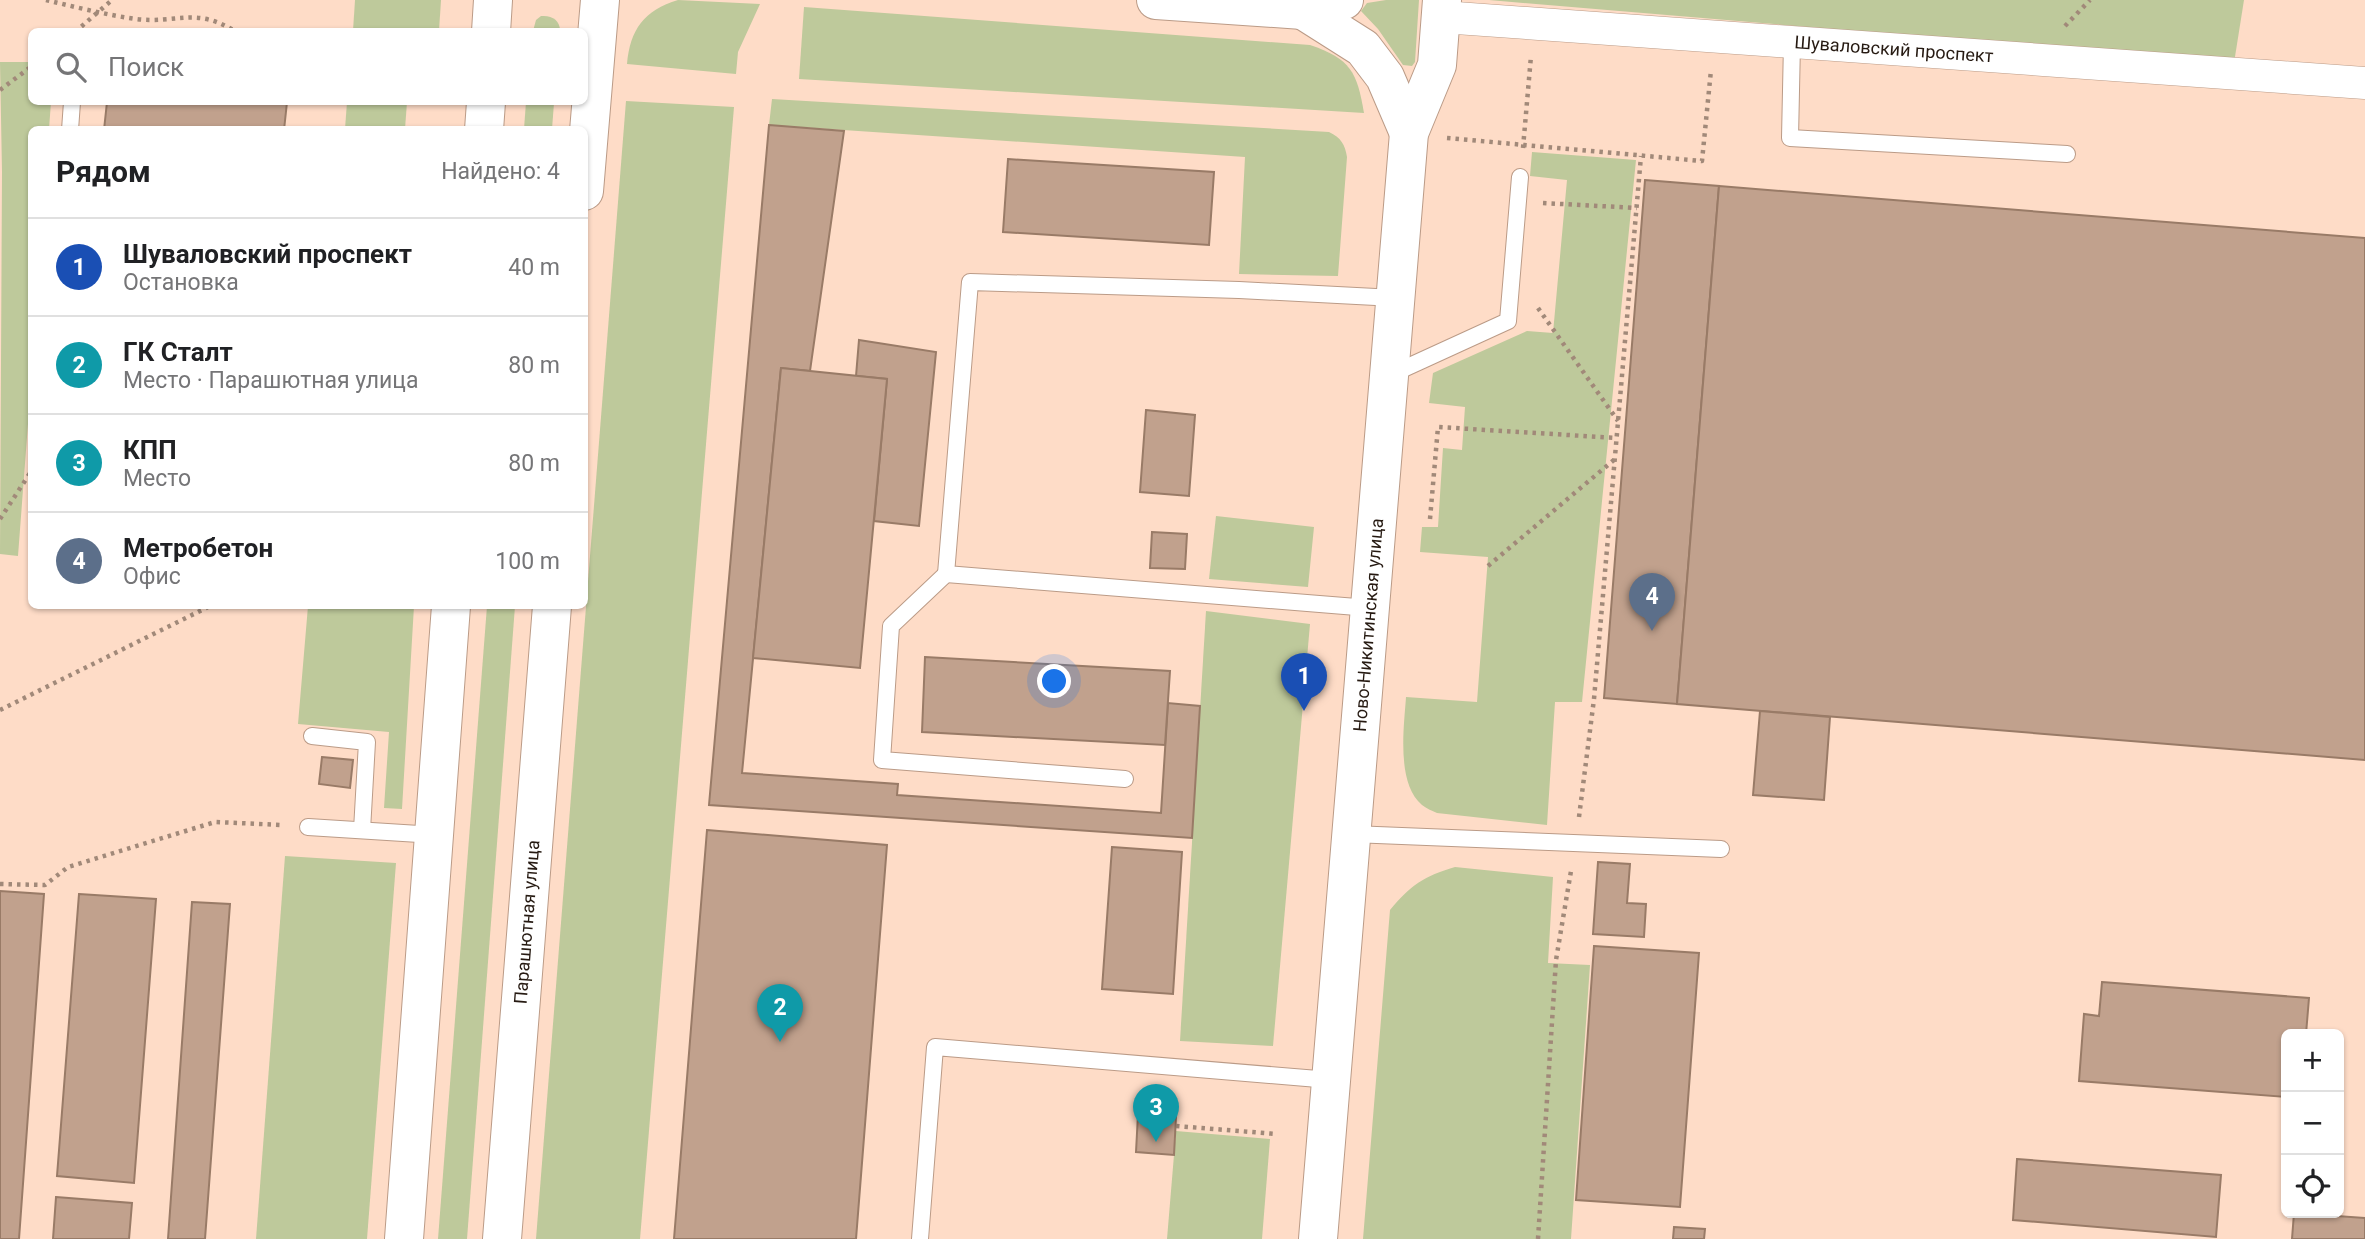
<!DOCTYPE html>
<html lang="ru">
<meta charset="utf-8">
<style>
:root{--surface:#fff;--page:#f2f2f2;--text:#202124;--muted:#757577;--line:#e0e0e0;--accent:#862f9c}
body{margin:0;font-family:Roboto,sans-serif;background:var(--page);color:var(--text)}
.controls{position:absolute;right:21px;bottom:21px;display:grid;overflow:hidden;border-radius:10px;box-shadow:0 2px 5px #0004}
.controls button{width:63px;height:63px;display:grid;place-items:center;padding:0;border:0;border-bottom:2px solid var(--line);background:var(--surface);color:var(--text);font:35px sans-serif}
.you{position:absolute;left:1055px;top:682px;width:24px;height:24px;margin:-18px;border:5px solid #fff;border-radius:50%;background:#1a73e8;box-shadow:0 0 0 10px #1a73e833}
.badge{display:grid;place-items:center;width:46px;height:46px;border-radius:50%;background:var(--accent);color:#fff;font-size:23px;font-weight:700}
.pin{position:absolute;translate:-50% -58px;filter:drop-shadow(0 2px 4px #0008)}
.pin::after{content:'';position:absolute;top:37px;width:24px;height:21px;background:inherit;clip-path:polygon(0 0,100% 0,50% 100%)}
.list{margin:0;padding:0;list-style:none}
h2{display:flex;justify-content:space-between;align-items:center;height:91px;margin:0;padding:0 28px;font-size:30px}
h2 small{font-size:23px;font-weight:400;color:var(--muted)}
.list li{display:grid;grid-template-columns:46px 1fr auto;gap:21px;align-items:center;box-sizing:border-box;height:98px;padding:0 28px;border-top:2px solid var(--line)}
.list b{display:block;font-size:26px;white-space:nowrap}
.list p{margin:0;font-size:23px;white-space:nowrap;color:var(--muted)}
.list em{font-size:23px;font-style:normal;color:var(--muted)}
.icon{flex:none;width:38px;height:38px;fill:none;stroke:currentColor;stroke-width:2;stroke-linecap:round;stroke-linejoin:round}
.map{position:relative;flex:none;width:2365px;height:1239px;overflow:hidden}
.search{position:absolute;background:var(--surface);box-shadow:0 2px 5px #0004;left:28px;top:28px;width:560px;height:77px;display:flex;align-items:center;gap:18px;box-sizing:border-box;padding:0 24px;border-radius:10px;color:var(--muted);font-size:26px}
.panel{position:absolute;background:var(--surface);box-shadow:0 2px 5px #0004;left:28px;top:126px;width:560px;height:483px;border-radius:10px}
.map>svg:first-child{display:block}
.green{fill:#bec99b}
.building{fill:#c1a18d;stroke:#997b67;stroke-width:2}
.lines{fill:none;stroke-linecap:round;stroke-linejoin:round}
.service-casing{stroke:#bb9b87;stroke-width:18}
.minor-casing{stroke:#bb9b87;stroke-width:33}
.tertiary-casing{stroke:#bb9b87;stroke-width:40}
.primary-casing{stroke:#bb9b87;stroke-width:40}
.path{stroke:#a18979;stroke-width:4.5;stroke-dasharray:3.5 5;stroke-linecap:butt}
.service{stroke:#fff;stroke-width:16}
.minor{stroke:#fff;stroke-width:32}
.tertiary{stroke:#fff;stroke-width:38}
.primary{stroke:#fff;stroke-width:38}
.labels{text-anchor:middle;stroke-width:6;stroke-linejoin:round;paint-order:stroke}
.street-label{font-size:18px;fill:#261a12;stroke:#fedcc7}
</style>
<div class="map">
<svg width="2365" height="1239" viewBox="0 0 2365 1239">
<rect width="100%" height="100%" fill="#fedcc7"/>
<g class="green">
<path d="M 355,0 L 441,0 L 439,31 L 353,31 Z"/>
<path d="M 678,0 L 760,4 L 738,52 L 736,74 L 627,64 C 630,30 644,10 678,0 Z"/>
<path d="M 1386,0 L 1419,0 L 1415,62 L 1412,66 L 1403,65 L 1378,29 L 1361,11 L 1367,3 Z"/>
<path d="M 1489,0 L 2244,0 L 2234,63 Z"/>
<path d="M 804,7 L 1310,45 C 1351,59 1357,72 1364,113 L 799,79 Z"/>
<path d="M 541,16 C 552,15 560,20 560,31 L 533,31 L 536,20 Z"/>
<path d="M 0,62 L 31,62 L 32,102 L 51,102 L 49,129 L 32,130 L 32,371 L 18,556 L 0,554 L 2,172 Z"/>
<path d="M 772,99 L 1329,132 C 1341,138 1345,144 1347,157 L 1338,276 L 1239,274 L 1245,157 L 769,125 Z"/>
<path d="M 626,101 L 734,107 L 640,1239 L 536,1239 Z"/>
<path d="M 347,102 L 407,102 L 405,129 L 345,129 Z"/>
<path d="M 526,102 L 554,103 L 552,129 L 524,129 Z"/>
<path d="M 1532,152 L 1636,160 L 1582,702 L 1555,702 L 1547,825 L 1437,813 C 1432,811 1426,808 1422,805 C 1396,783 1404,727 1406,697 L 1477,702 L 1488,557 L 1420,552 L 1422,527 L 1438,527 L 1443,448 L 1462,450 L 1465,407 L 1429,403 L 1433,373 L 1527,331 L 1553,333 L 1567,180 L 1530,176 Z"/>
<path d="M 1216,516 L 1314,527 L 1308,587 L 1209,579 Z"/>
<path d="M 308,606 L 414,606 L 402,809 L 384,808 L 389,732 L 298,724 Z"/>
<path d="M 487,606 L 515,606 L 467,1239 L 438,1239 Z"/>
<path d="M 1206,611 L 1310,624 L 1273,1046 L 1180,1041 Z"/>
<path d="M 285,856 L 396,863 L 367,1239 L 256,1239 Z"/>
<path d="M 1455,867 L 1553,877 L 1548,963 L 1590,965 L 1571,1239 L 1363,1239 L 1390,910 C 1411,885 1424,876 1455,867 Z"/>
<path d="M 1176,1131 L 1270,1139 L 1262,1239 L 1167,1239 Z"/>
</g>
<g class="building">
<path d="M 107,102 L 287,102 L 284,130 L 104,130 Z"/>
<path d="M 769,125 L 844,131 L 810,371 L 781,368 L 742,773 L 898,784 L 897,795 L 1161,813 L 1168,703 L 1200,706 L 1192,838 L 709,805 Z"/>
<path d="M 1008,159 L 1214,172 L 1209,245 L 1003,232 Z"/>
<path d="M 1645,180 L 1719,186 L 1677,704 L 1604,698 Z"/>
<path d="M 1719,186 L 2365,238 L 2365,760 L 1677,704 Z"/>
<path d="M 859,340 L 936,352 L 919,526 L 874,521 L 887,379 L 856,376 Z"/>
<path d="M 781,368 L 887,379 L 860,668 L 753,658 Z"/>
<path d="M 1146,410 L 1195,415 L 1189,496 L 1140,492 Z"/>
<path d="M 1152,532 L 1187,534 L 1185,569 L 1150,568 Z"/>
<path d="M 925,657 L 1170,671 L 1165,745 L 922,732 Z"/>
<path d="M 1760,711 L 1830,717 L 1824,800 L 1753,795 Z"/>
<path d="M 322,757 L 353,760 L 350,788 L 319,784 Z"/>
<path d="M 707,830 L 887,845 L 856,1239 L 674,1239 Z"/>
<path d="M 1112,847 L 1182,852 L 1173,994 L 1102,989 Z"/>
<path d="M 1598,862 L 1630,864 L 1627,903 L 1646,904 L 1644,937 L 1593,934 Z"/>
<path d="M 0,891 L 44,894 L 19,1239 L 0,1239 Z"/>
<path d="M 79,894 L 156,899 L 134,1183 L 57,1176 Z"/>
<path d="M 192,902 L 230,904 L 205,1239 L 168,1239 Z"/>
<path d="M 1594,946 L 1699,953 L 1680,1207 L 1576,1200 Z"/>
<path d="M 2102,982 L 2309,998 L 2306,1034 L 2286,1034 L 2286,1097 L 2079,1081 L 2084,1014 L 2099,1016 Z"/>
<path d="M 1138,1114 L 1176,1117 L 1174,1155 L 1136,1152 Z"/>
<path d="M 2017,1159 L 2221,1175 L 2216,1237 L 2013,1220 Z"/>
<path d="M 56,1197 L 132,1203 L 129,1239 L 53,1239 Z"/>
<path d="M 2294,1213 L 2365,1218 L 2365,1239 L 2292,1239 Z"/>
<path d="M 1674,1227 L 1705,1229 L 1704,1239 L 1673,1239 Z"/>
</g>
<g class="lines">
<defs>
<g id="service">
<path d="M 1792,43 L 1790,138 L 2067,154"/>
<path d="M 70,130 L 72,102"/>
<path d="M 1390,375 L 1508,321 L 1520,177"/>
<path d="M 946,574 L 891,626 L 882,760 L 1125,779"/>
<path d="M 1369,608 L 946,574 L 970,282 L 1239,290 L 1395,298"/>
<path d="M 312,736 L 367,742 L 362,830"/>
<path d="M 308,827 L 435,835"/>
<path d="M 1352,834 L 1721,849"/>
<path d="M 920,1239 L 935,1047 L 1330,1080"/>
</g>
<g id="minor">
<path id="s1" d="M 1442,17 L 2365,83"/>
</g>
<g id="tertiary">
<path d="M 1156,0 L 1303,10 L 1344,0"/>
<path d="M 1303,10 L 1363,48 L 1385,77 L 1409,133"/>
<path id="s2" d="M 1318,1239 L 1409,133 L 1437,65 L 1442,0"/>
</g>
<g id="primary">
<path d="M 491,32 L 493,0"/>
<path d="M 484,130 L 486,102"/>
<path d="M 584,191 L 600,0"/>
<path d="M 404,1239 L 451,606"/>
<path id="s3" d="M 502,1239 L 552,606"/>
</g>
</defs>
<use href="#service" class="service-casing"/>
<use href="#minor" class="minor-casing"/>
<use href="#tertiary" class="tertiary-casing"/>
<use href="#primary" class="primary-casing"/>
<g class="path">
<path d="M 46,0 C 75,7 107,15 136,19 C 177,24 196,6 236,32"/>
<path d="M 2065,26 L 2090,0"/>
<path d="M 75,32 L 112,0"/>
<path d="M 0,90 L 32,66"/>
<path d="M 1447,138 L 1702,161 L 1711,70"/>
<path d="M 1523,148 L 1531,56"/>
<path d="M 1543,203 L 1637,208"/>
<path d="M 1538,308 L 1618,421"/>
<path d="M 0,519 L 32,470"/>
<path d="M 1430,519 L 1438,427 L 1617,438"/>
<path d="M 1488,566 L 1615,459"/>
<path d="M 0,710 L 210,606"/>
<path d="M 1579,817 L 1594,699 L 1641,156"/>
<path d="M 0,884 L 45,885 L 68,867 L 215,822 L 282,825"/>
<path d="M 1176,1126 L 1277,1134"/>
<path d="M 1538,1239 L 1556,960 L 1571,871"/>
</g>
<use href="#service" class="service"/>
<use href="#minor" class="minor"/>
<use href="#tertiary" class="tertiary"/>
<use href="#primary" class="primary"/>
</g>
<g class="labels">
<g class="street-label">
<text dy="6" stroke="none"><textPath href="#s1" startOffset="453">Шуваловский проспект</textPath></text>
<text dy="6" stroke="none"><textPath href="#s2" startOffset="616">Ново-Никитинская улица</textPath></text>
<text dy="6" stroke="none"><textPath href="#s3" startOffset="318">Парашютная улица</textPath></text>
</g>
</g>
</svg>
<div class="controls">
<button>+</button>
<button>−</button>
<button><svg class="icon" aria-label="locate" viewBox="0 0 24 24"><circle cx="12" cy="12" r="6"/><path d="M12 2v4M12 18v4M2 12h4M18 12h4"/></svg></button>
</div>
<div class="you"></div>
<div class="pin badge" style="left:1304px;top:711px;background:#1a4fb4">1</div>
<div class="pin badge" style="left:780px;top:1042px;background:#0f9aa8">2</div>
<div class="pin badge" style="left:1156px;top:1142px;background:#0f9aa8">3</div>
<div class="pin badge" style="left:1652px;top:631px;background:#5c6f8a">4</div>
<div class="search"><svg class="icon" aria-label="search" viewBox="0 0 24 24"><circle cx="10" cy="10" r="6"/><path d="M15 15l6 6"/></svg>Поиск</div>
<section class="panel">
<h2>Рядом<small>Найдено: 4</small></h2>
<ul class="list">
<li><span class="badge" style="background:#1a4fb4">1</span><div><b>Шуваловский проспект</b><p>Остановка</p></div><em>40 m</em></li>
<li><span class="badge" style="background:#0f9aa8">2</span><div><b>ГК Сталт</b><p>Место · Парашютная улица</p></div><em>80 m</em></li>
<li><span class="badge" style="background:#0f9aa8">3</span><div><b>КПП</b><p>Место</p></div><em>80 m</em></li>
<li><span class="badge" style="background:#5c6f8a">4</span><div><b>Метробетон</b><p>Офис</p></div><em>100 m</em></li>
</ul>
</section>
</div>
